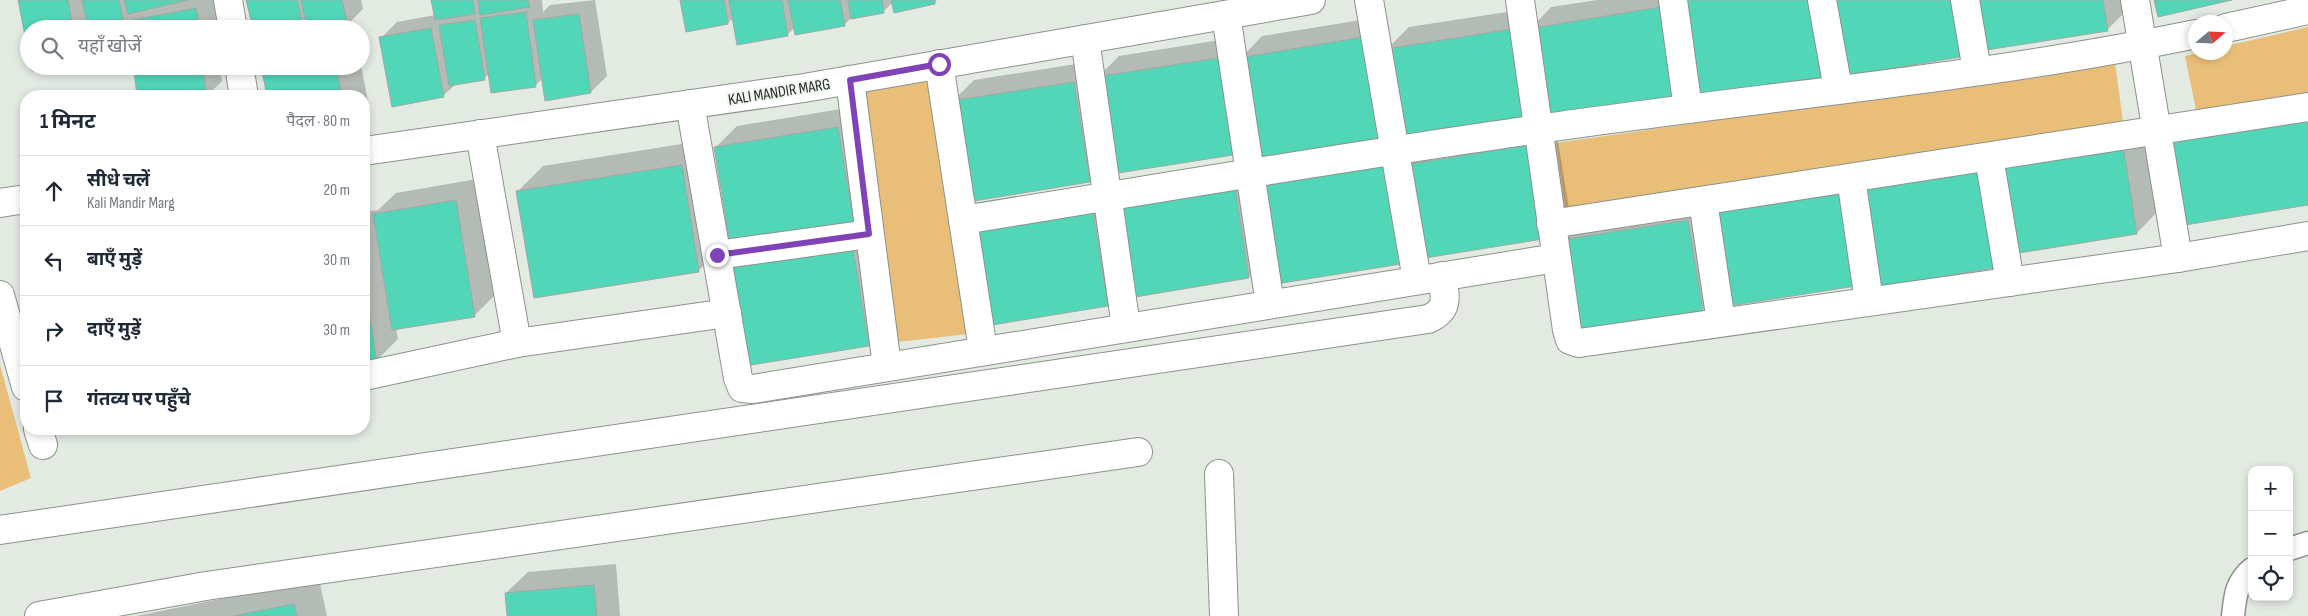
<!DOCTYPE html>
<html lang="hi">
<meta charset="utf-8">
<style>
:root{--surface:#fff;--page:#f2f2f3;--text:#1f2937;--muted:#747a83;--line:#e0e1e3}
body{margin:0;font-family:"Sofia Sans Condensed","Noto Sans Devanagari",sans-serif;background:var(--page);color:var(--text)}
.controls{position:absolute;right:15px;bottom:15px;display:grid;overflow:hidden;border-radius:10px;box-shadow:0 2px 8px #0003}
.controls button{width:45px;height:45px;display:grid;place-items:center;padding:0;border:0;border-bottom:1px solid var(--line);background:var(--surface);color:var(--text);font:25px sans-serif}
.compass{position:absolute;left:2188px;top:15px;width:45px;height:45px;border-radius:50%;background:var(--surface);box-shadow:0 2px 8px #0003;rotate:71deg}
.stop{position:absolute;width:15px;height:15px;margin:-11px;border:4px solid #8042b7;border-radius:50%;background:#fff}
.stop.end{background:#8042b7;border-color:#fff;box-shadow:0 1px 5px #0008}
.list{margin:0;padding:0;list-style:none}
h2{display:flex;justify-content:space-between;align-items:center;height:65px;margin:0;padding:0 20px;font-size:21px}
h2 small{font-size:16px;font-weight:400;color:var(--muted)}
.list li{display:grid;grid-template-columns:32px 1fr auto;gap:15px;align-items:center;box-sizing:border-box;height:70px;padding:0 20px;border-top:1px solid var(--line)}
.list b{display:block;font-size:19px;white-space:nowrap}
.list p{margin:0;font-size:16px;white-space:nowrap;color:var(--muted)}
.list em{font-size:16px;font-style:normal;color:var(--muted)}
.icon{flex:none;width:28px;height:28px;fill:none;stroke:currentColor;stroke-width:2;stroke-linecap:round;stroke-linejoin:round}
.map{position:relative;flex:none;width:2308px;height:616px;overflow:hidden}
.search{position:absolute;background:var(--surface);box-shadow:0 2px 8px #0003;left:20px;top:20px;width:350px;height:55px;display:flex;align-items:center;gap:12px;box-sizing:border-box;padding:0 18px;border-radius:28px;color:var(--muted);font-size:19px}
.panel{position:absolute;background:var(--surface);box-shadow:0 2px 8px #0003;left:20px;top:90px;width:350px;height:345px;border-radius:20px}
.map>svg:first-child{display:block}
.park{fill:#e9be79}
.shadow{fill:#0003;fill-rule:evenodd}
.building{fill:#52d6b8;stroke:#9ea9a5}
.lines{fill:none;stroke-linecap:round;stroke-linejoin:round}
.lane-casing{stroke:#8c928b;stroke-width:25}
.street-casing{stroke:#8c928b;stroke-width:30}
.secondary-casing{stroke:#8c928b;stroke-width:30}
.lane{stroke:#fff;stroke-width:22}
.street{stroke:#fff;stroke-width:28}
.secondary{stroke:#fff;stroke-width:28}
.route{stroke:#8042b7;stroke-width:6}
.labels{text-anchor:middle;stroke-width:4;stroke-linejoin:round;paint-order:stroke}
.street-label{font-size:16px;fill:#262926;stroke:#f0f7ef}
</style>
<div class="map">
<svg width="2308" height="616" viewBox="0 0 2308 616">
<rect width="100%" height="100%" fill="#e2eae2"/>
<g class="park">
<path d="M 2308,27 L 2308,97 L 2197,115 L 2185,56 L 2199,53 L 2226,52 L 2226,46 Z"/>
<path d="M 2115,63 L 2124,129 L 1565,208 L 1556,143 Z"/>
<path d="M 935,69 L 977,333 L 888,343 L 855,84 Z"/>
<path d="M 0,365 L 31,478 L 0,491 Z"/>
</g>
<g class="shadow">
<path d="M 20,0 L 213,0 L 220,29 L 29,29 Z"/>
<path d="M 248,0 L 361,0 L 363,9 L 347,25 L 354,24 L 355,29 L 308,29 L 307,21 L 302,25 Z"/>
<path d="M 433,0 L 542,0 L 543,12 L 550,5 L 595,0 L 607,76 L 591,92 L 546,99 L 543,78 L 535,86 L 489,74 L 484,79 L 456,84 L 443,96 L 381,38 L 397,22 L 435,15 Z"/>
<path d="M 681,0 L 937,0 L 935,2 L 893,2 L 883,12 L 851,18 L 844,25 L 795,27 L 787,35 L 733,18 L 728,23 L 687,31 Z"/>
<path d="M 1597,0 L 2128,0 L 2129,8 L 2107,30 L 1839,61 L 1821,79 L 1283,165 L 1555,123 L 1570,215 L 1272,254 L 1249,277 L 1128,284 L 1107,305 L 972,225 L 1257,160 L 1253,133 L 1233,154 L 1111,160 L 1090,181 L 952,102 L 974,80 L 1095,61 L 1098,77 L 1119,56 L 1239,37 L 1242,57 L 1262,36 L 1386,16 L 1390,46 L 1409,27 L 1533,8 L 1536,23 L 1551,7 ZM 1539,142 L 1540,144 L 1428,162 L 1428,160 Z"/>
<path d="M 361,65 L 369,107 L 364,112 L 364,96 L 268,96 L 263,66 Z"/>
<path d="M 140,66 L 220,66 L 222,81 L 207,96 L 138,96 L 135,71 Z"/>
<path d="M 2308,93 L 2308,204 L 2193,111 Z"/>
<path d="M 859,106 L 875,202 L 854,224 L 715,148 L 737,126 Z"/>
<path d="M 2143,118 L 2158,211 L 2137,233 L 2021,138 Z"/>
<path d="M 707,140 L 724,245 L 698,271 L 517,192 L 543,166 Z"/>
<path d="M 477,179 L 496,294 L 474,316 L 396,328 L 398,339 L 376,361 L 364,363 L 364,212 L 378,210 L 396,193 Z"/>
<path d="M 1709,198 L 1724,288 L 1702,310 L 1562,241 L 1584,219 Z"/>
<path d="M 874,228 L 890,323 L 868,345 L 731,269 L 753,247 Z"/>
<path d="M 616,564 L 620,616 L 508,616 L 506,593 L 528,572 Z"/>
<path d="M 319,579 L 327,616 L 136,616 Z"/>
</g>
<g class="building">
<path d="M 18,0 L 68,0 L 73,29 L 29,29 L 29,56 Z"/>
<path d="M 82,0 L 119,0 L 125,29 L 88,29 Z"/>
<path d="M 124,0 L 188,0 L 128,14 Z"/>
<path d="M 246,0 L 297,0 L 303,26 L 292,29 L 253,29 Z"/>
<path d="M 301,0 L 342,0 L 348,26 L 336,29 L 307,29 Z"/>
<path d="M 431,0 L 473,0 L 475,14 L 435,20 Z"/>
<path d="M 478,0 L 528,0 L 530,7 L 480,15 Z"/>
<path d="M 680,0 L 724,0 L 728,24 L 686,32 Z"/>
<path d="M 729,0 L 782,0 L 788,36 L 737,45 Z"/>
<path d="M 788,0 L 840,0 L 845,26 L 795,35 Z"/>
<path d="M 848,0 L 882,0 L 884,13 L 851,19 Z"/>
<path d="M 891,0 L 935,0 L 935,4 L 894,13 Z"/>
<path d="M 1677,0 L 1809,0 L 1821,81 L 1693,101 Z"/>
<path d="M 1828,0 L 1958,0 L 1967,56 L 1840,77 Z"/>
<path d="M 1972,0 L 2103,0 L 2108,31 L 1980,51 Z"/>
<path d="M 2154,0 L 2232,0 L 2158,17 Z"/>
<path d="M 1667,6 L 1682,101 L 1543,123 L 1528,29 Z"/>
<path d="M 196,8 L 201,29 L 130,29 L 128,21 Z"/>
<path d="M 526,12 L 536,87 L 491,93 L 480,18 Z"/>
<path d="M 579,14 L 591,93 L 545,101 L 533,20 Z"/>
<path d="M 475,20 L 485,80 L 449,86 L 439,25 Z"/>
<path d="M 431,28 L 444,97 L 392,107 L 379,37 Z"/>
<path d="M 1512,29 L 1527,123 L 1401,143 L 1386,49 Z"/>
<path d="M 1364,37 L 1382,144 L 1257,164 L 1239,58 Z"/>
<path d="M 1218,58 L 1233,155 L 1112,174 L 1096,77 Z"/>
<path d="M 31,66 L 58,66 L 32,71 Z"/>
<path d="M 164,66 L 202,66 L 207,96 L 137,96 L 134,70 Z"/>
<path d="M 261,66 L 336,66 L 342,96 L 267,96 Z"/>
<path d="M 1074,82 L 1090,182 L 968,202 L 951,101 Z"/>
<path d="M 2305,111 L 2308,129 L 2308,205 L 2185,225 L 2170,132 Z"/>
<path d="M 838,127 L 854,225 L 730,244 L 714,147 Z"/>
<path d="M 2122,139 L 2137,234 L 2013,254 L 1998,159 Z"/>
<path d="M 1533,144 L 1549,238 L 1419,259 L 1404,165 Z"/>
<path d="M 682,165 L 699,272 L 534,298 L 516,191 Z"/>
<path d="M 1385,166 L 1401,264 L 1276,284 L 1260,186 Z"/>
<path d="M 1985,168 L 2001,267 L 1872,288 L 1855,189 Z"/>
<path d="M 1234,181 L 1249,278 L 1129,298 L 1113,201 Z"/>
<path d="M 1840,190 L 1856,286 L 1729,306 L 1713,210 Z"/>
<path d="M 456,200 L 475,317 L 392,330 L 373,214 Z"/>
<path d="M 1092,205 L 1108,306 L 986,326 L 970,225 Z"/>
<path d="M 1688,220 L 1703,311 L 1575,331 L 1561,240 Z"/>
<path d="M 853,249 L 869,346 L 745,366 L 730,268 Z"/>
<path d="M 364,282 L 377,362 L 364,364 Z"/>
<path d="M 594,585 L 597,616 L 507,616 L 505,593 Z"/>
<path d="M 294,604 L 297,616 L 233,616 Z"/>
</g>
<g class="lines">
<defs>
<g id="lane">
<path d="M 2289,549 L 2308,543"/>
<path d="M 2233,616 C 2235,597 2236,582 2252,569"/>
</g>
<g id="street">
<path d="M 228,0 L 233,29"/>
<path d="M 1369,0 L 1417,280"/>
<path d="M 1520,0 L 1567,330 L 1570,340 L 1579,343 L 2178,258 L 2308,236"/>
<path d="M 1673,0 L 1688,109"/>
<path d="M 1822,0 L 1838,89"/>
<path d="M 1965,0 L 1977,71"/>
<path d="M 2135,0 L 2178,258"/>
<path d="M 1226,15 L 1270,304"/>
<path d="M 2226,28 L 2308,10"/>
<path d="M 1085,39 L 1126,327"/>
<path d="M 939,64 L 983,350"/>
<path d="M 239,66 L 244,96"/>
<path d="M 850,80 L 887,366"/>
<path d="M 690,104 L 738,378 L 742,388 L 753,389 L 1556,258"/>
<path d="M 480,134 L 517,343"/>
<path d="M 1989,157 L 2010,282"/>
<path d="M 1851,178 L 1869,301"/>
<path d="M 1703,201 L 1721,322"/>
<path d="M 963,220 C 1155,189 1347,156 1539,129 C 1757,97 1979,79 2196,34"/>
<path d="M 1551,224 L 2308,107"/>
<path d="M 717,255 L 869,234"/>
<path d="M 0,295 L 26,387"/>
<path d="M 364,376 L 517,343 L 727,313"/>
<path d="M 38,429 L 43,445"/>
<path d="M 1219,474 L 1224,616"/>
<path d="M 0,530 L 1428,319 C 1450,310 1445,296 1442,276"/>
<path d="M 39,616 L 206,586 L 1138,452"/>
</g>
<g id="secondary">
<path d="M 364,151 L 804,88 L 1311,0"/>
<path d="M 0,203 L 26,199"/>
</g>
</defs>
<use href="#lane" class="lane-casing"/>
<use href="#street" class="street-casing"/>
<use href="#secondary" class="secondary-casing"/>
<use href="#lane" class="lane"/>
<use href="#street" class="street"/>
<use href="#secondary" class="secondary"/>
</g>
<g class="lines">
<path class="route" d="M 717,255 L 869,234 L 850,80 L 939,64"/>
</g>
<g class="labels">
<g class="street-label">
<text transform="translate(779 91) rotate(-9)" y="6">KALI MANDIR MARG</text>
</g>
</g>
</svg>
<div class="controls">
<button>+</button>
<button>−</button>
<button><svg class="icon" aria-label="locate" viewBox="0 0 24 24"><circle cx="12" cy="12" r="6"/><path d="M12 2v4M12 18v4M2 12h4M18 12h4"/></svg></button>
</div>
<svg class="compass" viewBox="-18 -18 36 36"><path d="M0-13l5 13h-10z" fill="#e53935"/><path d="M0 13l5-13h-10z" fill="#747a83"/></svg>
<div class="stop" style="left:939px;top:64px"></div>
<div class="stop end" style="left:717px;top:255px"></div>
<div class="search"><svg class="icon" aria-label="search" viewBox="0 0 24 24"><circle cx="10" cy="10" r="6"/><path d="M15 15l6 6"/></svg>यहाँ खोजें</div>
<section class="panel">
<h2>1 मिनट<small>पैदल · 80 m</small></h2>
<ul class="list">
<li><svg class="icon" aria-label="ahead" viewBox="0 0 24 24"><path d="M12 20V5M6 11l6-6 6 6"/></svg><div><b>सीधे चलें</b><p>Kali Mandir Marg</p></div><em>20 m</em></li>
<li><svg class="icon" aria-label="left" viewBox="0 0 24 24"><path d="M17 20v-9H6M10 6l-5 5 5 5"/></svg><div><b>बाएँ मुड़ें</b></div><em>30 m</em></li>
<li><svg class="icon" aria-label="right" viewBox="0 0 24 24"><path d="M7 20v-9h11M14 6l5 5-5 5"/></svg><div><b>दाएँ मुड़ें</b></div><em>30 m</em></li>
<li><svg class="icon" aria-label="arrive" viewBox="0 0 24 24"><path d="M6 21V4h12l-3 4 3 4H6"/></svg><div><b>गंतव्य पर पहुँचे</b></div></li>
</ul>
</section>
</div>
